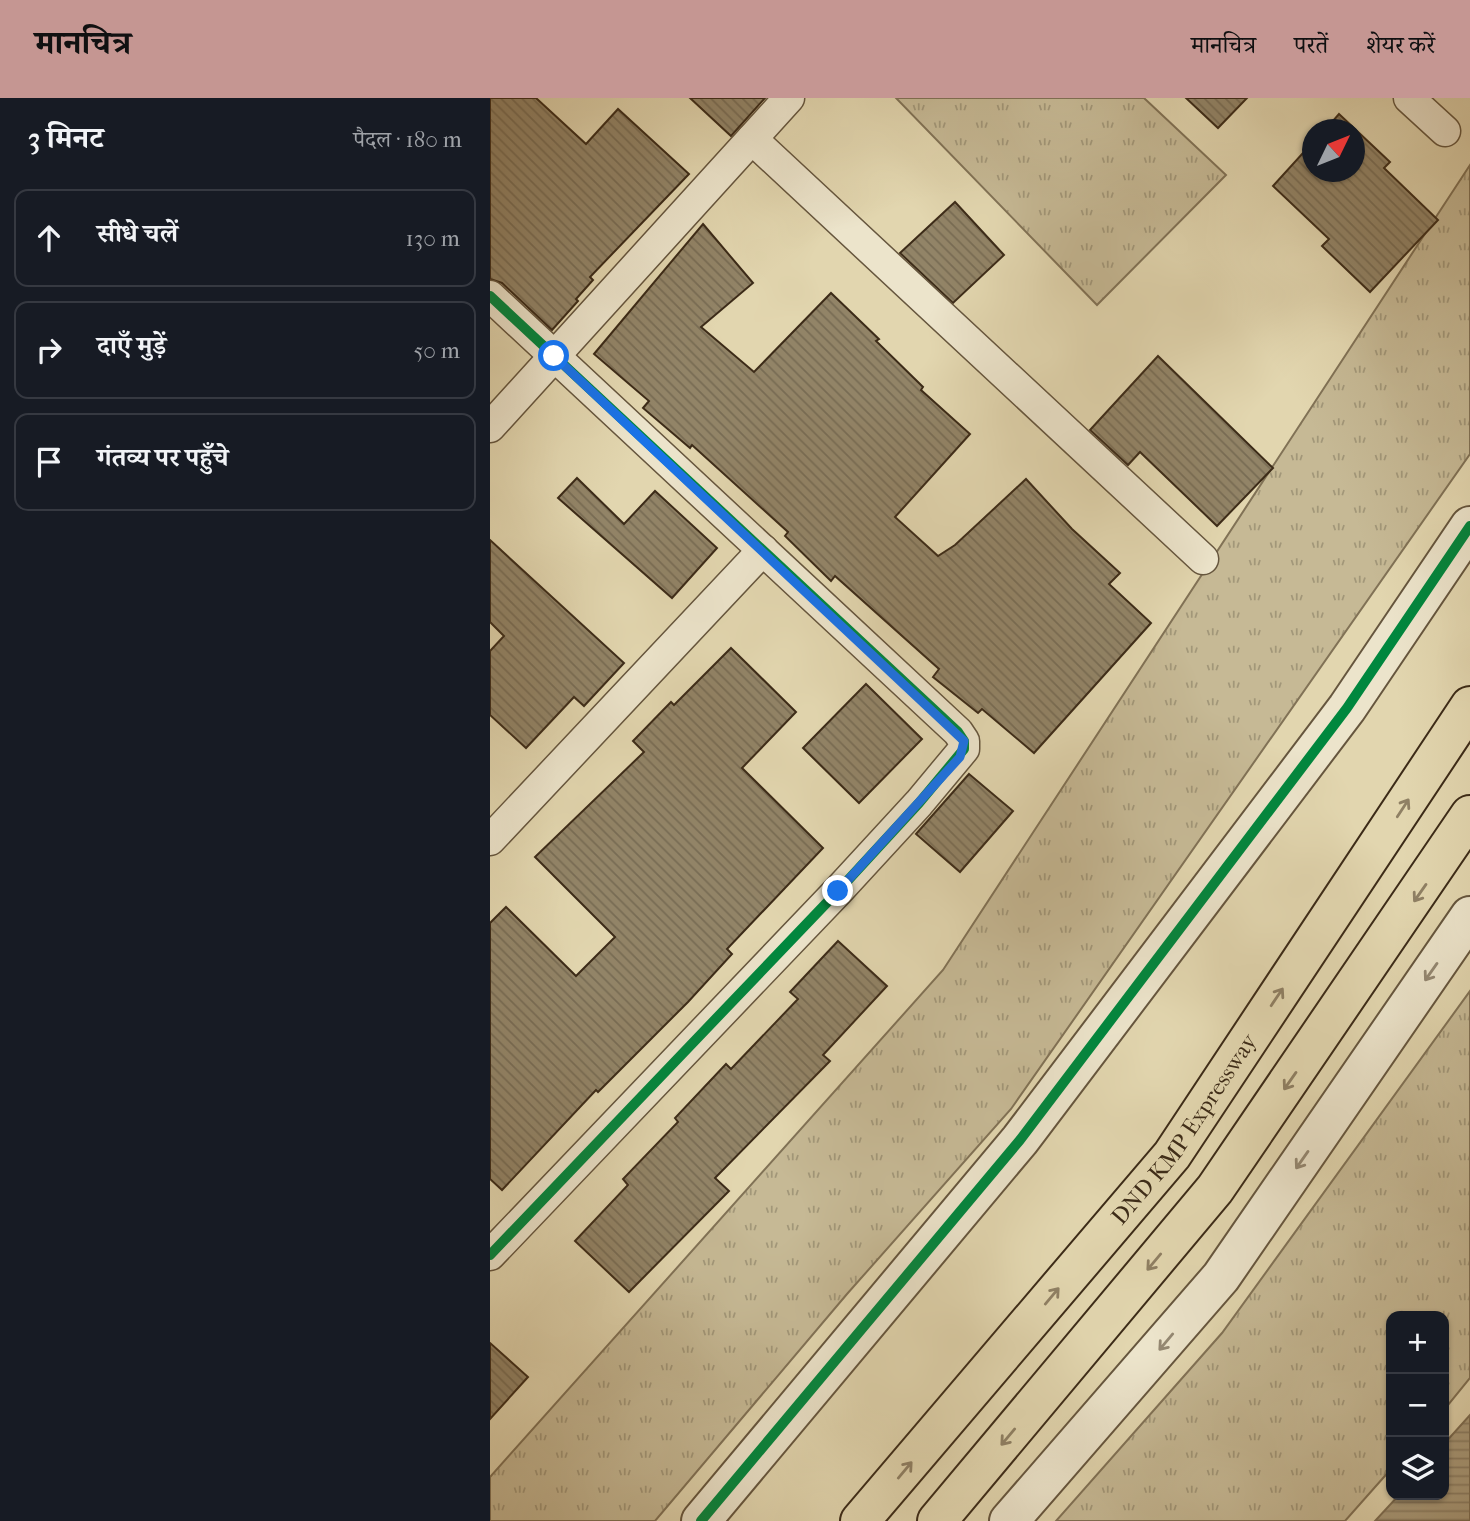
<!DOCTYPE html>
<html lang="hi">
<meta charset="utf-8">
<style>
:root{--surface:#171b24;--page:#242831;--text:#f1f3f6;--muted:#9ea1a6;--line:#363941;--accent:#c59692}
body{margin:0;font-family:"IM FELL French Canon","Noto Serif Devanagari",serif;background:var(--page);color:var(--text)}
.controls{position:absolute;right:21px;bottom:21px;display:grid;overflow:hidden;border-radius:14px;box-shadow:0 2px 5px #0004}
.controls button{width:63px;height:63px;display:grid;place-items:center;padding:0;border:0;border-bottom:2px solid var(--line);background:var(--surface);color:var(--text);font:35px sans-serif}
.compass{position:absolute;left:812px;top:21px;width:63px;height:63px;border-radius:50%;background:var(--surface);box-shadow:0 2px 5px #0004;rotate:47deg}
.stop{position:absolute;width:21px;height:21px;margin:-16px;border:5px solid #1a73e8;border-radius:50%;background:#fff}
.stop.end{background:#1a73e8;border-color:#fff;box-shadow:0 2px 7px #0008}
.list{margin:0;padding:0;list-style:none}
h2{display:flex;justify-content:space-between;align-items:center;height:91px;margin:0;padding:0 28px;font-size:30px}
h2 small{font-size:23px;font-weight:400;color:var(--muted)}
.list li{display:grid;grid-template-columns:46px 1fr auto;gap:21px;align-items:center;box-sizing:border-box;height:98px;margin:0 14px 14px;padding:0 14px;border:2px solid var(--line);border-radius:14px}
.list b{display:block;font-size:26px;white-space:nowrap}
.list em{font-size:23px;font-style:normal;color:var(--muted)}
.icon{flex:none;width:38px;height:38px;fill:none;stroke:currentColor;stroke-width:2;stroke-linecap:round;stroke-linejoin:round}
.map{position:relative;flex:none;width:980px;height:1423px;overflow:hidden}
header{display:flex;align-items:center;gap:42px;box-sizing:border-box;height:98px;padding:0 35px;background:var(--accent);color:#111}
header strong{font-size:33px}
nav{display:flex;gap:38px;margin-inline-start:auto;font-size:24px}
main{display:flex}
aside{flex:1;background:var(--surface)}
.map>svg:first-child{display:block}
.grass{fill:url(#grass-tufts);stroke:#817256;stroke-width:2}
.water{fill:url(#water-rules);stroke:#7e6f54;stroke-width:2}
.building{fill:url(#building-back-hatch);stroke:#3c2b18;stroke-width:2}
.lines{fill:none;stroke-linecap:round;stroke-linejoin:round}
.minor-casing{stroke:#66563e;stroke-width:33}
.tertiary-casing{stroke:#66563e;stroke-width:42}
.trunk-casing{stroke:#3c2b18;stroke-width:42}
.minor{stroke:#ece4cb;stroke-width:30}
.tertiary{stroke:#ece4cb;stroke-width:38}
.trunk{stroke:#e2d6af;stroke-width:38}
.cycleway-casing{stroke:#ece4cb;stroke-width:15}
.cycleway{stroke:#00873e;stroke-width:10}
.oneway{stroke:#8f8064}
.oneway2{stroke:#948872}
.route{stroke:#1a73e8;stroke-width:9}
.labels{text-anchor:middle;stroke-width:5;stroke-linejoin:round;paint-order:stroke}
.street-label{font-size:23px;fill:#3c2b18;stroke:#ece4cb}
</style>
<header>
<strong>मानचित्र</strong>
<nav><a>मानचित्र</a><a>परतें</a><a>शेयर करें</a></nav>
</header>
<main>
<aside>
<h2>3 मिनट<small>पैदल · 180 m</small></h2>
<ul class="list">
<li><svg class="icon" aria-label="ahead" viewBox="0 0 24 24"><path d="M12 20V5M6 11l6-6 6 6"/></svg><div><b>सीधे चलें</b></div><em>130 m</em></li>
<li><svg class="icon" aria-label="right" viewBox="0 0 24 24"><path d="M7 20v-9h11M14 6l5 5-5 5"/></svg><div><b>दाएँ मुड़ें</b></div><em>50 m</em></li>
<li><svg class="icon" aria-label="arrive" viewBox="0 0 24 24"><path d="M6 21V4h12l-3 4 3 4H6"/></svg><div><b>गंतव्य पर पहुँचे</b></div></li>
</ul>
</aside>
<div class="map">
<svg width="980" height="1423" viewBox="0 0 980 1423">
<defs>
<pattern id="grass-tufts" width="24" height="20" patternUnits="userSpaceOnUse" patternTransform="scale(1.75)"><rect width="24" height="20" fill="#c6b995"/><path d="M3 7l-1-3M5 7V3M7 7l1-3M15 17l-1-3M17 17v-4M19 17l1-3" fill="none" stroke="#a29779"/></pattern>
<pattern id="water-rules" width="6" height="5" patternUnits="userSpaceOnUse" patternTransform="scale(1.75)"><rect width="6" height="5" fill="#aa9c7c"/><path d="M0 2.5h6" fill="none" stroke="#8c7f65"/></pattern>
<pattern id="building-back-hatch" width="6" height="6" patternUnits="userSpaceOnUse" patternTransform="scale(1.75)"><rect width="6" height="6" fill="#928467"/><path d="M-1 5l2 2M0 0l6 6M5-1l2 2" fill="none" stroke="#786c54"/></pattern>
</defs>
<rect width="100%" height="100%" fill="#e2d6af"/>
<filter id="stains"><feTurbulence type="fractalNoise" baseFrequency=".00286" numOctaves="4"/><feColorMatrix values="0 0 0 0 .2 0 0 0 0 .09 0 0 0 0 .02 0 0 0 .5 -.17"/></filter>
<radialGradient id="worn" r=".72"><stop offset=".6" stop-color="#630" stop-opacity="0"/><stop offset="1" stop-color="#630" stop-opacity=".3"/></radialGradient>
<g class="grass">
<path d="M 406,0 L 654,0 L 736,77 L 607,207 Z"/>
<path d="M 980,67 L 980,356 L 521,1011 L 357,1196 L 165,1423 L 0,1423 L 0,1379 L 453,872 Z"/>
<path d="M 980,893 L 980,1280 L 954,1312 L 954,1218 L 901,1218 L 901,1371 L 855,1423 L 566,1423 L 732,1235 Z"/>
</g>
<path class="water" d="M 980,1317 L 980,1423 L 885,1423 L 909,1397 L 954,1397 L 954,1346 Z"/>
<g class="building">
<path d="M 0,0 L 46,0 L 96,46 L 128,11 L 199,76 L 100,179 L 103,182 L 86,201 L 88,203 L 62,232 L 12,185 L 0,181 Z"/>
<path d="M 200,0 L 275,0 L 241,38 Z"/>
<path d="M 696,0 L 757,0 L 728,30 Z"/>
<path d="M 849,16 L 900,64 L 894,70 L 948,122 L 880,194 L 832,148 L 839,141 L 783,88 L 822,45 L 822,74 L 864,74 L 864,32 L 835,32 Z"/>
<path d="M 465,104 L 514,157 L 463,205 L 410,155 Z"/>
<path d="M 213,126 L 263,185 L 211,229 L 264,274 L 341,195 L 389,241 L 386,243 L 433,289 L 431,292 L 480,336 L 405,419 L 448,458 L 465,447 L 536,381 L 582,431 L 630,475 L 619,486 L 661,525 L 544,655 L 492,611 L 488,615 L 443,579 L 449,571 L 345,478 L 341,483 L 295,438 L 298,434 L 202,347 L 200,350 L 153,310 L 159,303 L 104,256 Z"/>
<path d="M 668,258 L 783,370 L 727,428 L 650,354 L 638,367 L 600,332 Z"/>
<path d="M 87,380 L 134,426 L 165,393 L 227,450 L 182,500 L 68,400 Z"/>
<path d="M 0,442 L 134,565 L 94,608 L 84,599 L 36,650 L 0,617 L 0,553 L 14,538 L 0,524 Z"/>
<path d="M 241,550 L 306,614 L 252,670 L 333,750 L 237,851 L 242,856 L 198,904 L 108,994 L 106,992 L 12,1092 L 0,1081 L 0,825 L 16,809 L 86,878 L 125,839 L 45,759 L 154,654 L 143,643 L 181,604 L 184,607 Z"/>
<path d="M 376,586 L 432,641 L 369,705 L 313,650 Z"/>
<path d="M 479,676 L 523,713 L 470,774 L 426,736 Z"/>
<path d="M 348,843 L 397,888 L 333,957 L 340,963 L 225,1080 L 239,1093 L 139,1194 L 85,1143 L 138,1087 L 133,1081 L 188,1024 L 185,1020 L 236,966 L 241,971 L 308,901 L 300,894 Z"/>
<path d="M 0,1245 L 38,1279 L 0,1321 Z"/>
</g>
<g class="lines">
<defs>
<g id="minor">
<path d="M 919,0 L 955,33"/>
<path d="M 262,41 L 713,461"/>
<path d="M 0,198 L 468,634 L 474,643 L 474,651 L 429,705 L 348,793 L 0,1157"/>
<path d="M 0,329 L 299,0"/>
<path d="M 0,742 L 273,452"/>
</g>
<g id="tertiary">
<path d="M 211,1423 L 530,1042 L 857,610 L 980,428"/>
<path d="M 519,1423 L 731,1179 L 980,818"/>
</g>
<g id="trunk">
<path id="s1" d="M 370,1423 L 682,1057 L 980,608"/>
<path d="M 447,1423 L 725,1091 L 980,717"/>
</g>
</defs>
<use href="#minor" class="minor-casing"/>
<use href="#tertiary" class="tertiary-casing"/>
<use href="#trunk" class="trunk-casing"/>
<use href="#minor" class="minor"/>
<use href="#tertiary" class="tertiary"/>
<use href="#trunk" class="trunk"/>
<defs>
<g id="cycleway">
<path d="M 0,198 L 468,634 L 474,643 L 474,651 L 429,705 L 348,793 L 0,1157"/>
<path d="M 211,1423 L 530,1042 L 857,610 L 980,428"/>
</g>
</defs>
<use href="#cycleway" class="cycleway-casing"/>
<use href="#cycleway" class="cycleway"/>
</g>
<defs><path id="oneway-shaft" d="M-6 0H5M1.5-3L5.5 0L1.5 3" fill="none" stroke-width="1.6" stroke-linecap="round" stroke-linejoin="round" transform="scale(1.75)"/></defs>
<g class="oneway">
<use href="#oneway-shaft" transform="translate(913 710) rotate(-57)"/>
<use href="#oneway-shaft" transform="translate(930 795) rotate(125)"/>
<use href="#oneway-shaft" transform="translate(787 899) rotate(-56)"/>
<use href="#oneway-shaft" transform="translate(800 983) rotate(125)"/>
<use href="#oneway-shaft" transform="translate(664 1164) rotate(130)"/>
<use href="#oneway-shaft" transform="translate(562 1198) rotate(-50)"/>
<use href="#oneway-shaft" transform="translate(518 1339) rotate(130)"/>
<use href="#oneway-shaft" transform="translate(415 1372) rotate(-50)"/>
</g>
<g class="oneway2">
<use href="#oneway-shaft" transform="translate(941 874) rotate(125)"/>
<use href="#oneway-shaft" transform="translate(812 1062) rotate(125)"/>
<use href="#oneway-shaft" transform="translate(676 1244) rotate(130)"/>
</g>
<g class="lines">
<path class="route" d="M 64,258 L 474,643 L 470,659 L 348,793"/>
</g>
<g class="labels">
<g class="street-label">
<text dy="8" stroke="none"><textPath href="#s1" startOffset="509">DND KMP Expressway</textPath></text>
</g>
</g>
<rect width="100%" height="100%" filter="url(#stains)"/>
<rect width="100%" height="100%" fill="url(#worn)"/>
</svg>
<div class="controls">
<button>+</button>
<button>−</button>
<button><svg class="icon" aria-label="layers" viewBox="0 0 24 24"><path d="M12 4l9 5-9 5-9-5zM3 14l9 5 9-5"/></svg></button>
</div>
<svg class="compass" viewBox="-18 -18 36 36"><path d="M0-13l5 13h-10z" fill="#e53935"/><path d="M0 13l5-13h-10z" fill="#9ea1a6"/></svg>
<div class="stop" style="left:64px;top:258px"></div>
<div class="stop end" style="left:348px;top:793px"></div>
</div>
</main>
